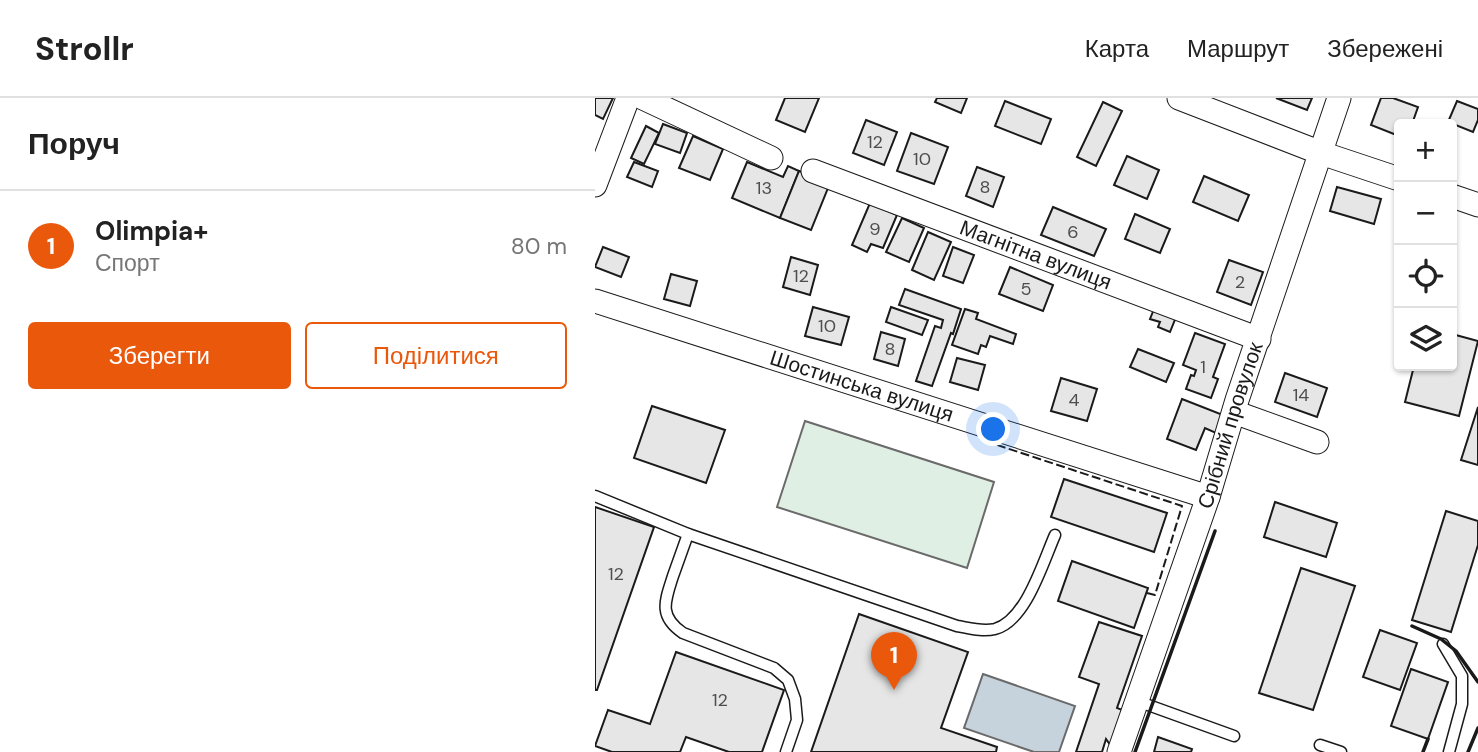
<!DOCTYPE html>
<html lang="uk">
<meta charset="utf-8">
<style>
:root{--surface:#fff;--page:#f6f6f6;--text:#222;--muted:#767676;--line:#e0e0e0;--accent:#ea580c}
body{margin:0;font-family:"DM Sans",sans-serif;background:var(--page);color:var(--text)}
.controls{position:absolute;right:21px;top:21px;display:grid;overflow:hidden;border-radius:7px;box-shadow:0 2px 5px #0004}
.controls button{width:63px;height:63px;display:grid;place-items:center;padding:0;border:0;border-bottom:2px solid var(--line);background:var(--surface);color:var(--text);font:35px sans-serif}
.you{position:absolute;left:399px;top:332px;width:24px;height:24px;margin:-18px;border:5px solid #fff;border-radius:50%;background:#1a73e8;box-shadow:0 0 0 10px #1a73e833}
.badge{display:grid;place-items:center;width:46px;height:46px;border-radius:50%;background:var(--accent);color:#fff;font-size:23px;font-weight:700}
.pin{position:absolute;translate:-50% -58px;filter:drop-shadow(0 2px 4px #0008)}
.pin::after{content:'';position:absolute;top:37px;width:24px;height:21px;background:inherit;clip-path:polygon(0 0,100% 0,50% 100%)}
.list{margin:0;padding:0;list-style:none}
h2{display:flex;justify-content:space-between;align-items:center;height:91px;margin:0;padding:0 28px;font-size:30px}
h2 small{font-size:23px;font-weight:400;color:var(--muted)}
.list li{display:grid;grid-template-columns:46px 1fr auto;gap:21px;align-items:center;box-sizing:border-box;height:112px;padding:0 28px;border-top:2px solid var(--line)}
.list b{display:block;font-size:26px;white-space:nowrap}
.list p{margin:0;font-size:23px;white-space:nowrap;color:var(--muted)}
.list em{font-size:23px;font-style:normal;color:var(--muted)}
.actions{display:flex;gap:14px;padding:21px 28px}
.actions a{flex:1;padding:16px 0;border:2px solid var(--accent);border-radius:7px;text-align:center;font-size:24px;color:var(--accent)}
.actions .main{background:var(--accent);color:#fff}
.icon{flex:none;width:38px;height:38px;fill:none;stroke:currentColor;stroke-width:2;stroke-linecap:round;stroke-linejoin:round}
.map{position:relative;flex:none;width:883px;height:654px;overflow:hidden}
header{display:flex;align-items:center;gap:42px;box-sizing:border-box;height:98px;padding:0 35px;background:var(--surface);border-bottom:2px solid var(--line)}
header strong{font-size:33px}
nav{display:flex;gap:38px;margin-inline-start:auto;font-size:24px}
main{display:flex}
aside{flex:1;background:var(--surface)}
.map>svg:first-child{display:block}
.green{fill:#e0efe3;stroke:#6a6a6a;stroke-width:2}
.water{fill:#c6d2dc;stroke:#6a6a6a;stroke-width:2}
.building{fill:#e6e6e6;stroke:#1a1a1a;stroke-width:2}
.lines{fill:none;stroke-linecap:round;stroke-linejoin:round}
.service-casing{stroke:#1a1a1a;stroke-width:13}
.minor-casing{stroke:#1a1a1a;stroke-width:25}
.service{stroke:#fff;stroke-width:10}
.minor{stroke:#fff;stroke-width:23}
.fence{stroke:#1a1a1a;stroke-width:2;stroke-dasharray:9 3.5;stroke-linecap:butt}
.wall{stroke:#1a1a1a;stroke-width:3.5}
.labels{text-anchor:middle;stroke-width:5;stroke-linejoin:round;paint-order:stroke}
.number-label{font-size:18px;fill:#4d4d4d}
.street-label{font-size:21px;fill:#1a1a1a;stroke:#fff}
</style>
<header>
<strong>Strollr</strong>
<nav><a>Карта</a><a>Маршрут</a><a>Збережені</a></nav>
</header>
<main>
<aside>
<h2>Поруч<small></small></h2>
<ul class="list">
<li><span class="badge">1</span><div><b>Olimpia+</b><p>Спорт</p></div><em>80 m</em></li>
</ul>
<div class="actions"><a class="main">Зберегти</a><a>Поділитися</a></div>
</aside>
<div class="map">
<svg width="883" height="654" viewBox="0 0 883 654">
<rect width="100%" height="100%" fill="#fff"/>
<path class="green" d="M 210,323 L 399,384 L 372,470 L 182,409 Z"/>
<path class="water" d="M 388,576 L 480,608 L 464,654 L 439,654 L 369,630 Z"/>
<g class="building">
<path d="M 0,0 L 18,0 L 8,21 L 0,17 Z"/>
<path d="M 190,0 L 224,0 L 210,34 L 181,22 Z"/>
<path d="M 342,0 L 372,0 L 366,15 L 340,4 Z"/>
<path d="M 681,0 L 717,0 L 712,12 Z"/>
<path d="M 786,0 L 798,0 L 823,9 L 817,26 L 804,26 L 804,38 L 776,27 Z"/>
<path d="M 410,3 L 456,21 L 446,46 L 400,28 Z"/>
<path d="M 862,3 L 883,11 L 883,22 L 878,34 L 853,24 Z"/>
<path d="M 508,4 L 527,13 L 501,68 L 482,59 Z"/>
<path d="M 271,22 L 302,34 L 289,67 L 258,55 Z"/>
<path d="M 68,26 L 92,35 L 85,55 L 60,46 Z"/>
<path d="M 51,28 L 64,35 L 49,66 L 36,60 Z"/>
<path d="M 316,35 L 353,49 L 339,86 L 302,73 Z"/>
<path d="M 98,38 L 128,51 L 115,82 L 84,70 Z"/>
<path d="M 532,58 L 564,72 L 552,101 L 519,87 Z"/>
<path d="M 39,64 L 63,73 L 57,89 L 32,79 Z"/>
<path d="M 152,64 L 188,79 L 193,68 L 204,73 L 185,120 L 137,100 Z"/>
<path d="M 382,69 L 409,79 L 398,109 L 371,98 Z"/>
<path d="M 204,73 L 235,85 L 216,132 L 185,120 Z"/>
<path d="M 609,78 L 654,97 L 643,123 L 598,104 Z"/>
<path d="M 742,89 L 786,101 L 779,126 L 735,113 Z"/>
<path d="M 275,105 L 302,117 L 288,150 L 276,146 L 272,154 L 257,147 Z"/>
<path d="M 458,109 L 511,131 L 499,158 L 446,137 Z"/>
<path d="M 540,116 L 575,131 L 565,155 L 530,141 Z"/>
<path d="M 307,120 L 329,130 L 314,164 L 291,154 Z"/>
<path d="M 333,134 L 356,144 L 339,182 L 317,172 Z"/>
<path d="M 8,149 L 34,159 L 26,179 L 0,169 Z"/>
<path d="M 358,149 L 379,157 L 368,185 L 348,178 Z"/>
<path d="M 196,159 L 223,167 L 215,197 L 188,189 Z"/>
<path d="M 634,162 L 668,174 L 656,207 L 622,194 Z"/>
<path d="M 415,169 L 458,187 L 448,213 L 404,196 Z"/>
<path d="M 76,176 L 102,183 L 95,208 L 69,201 Z"/>
<path d="M 310,191 L 366,211 L 358,236 L 356,235 L 337,288 L 321,283 L 340,228 L 346,230 L 348,222 L 304,207 Z"/>
<path d="M 218,209 L 254,219 L 246,247 L 210,238 Z"/>
<path d="M 296,209 L 333,222 L 327,237 L 291,224 Z"/>
<path d="M 370,211 L 383,215 L 381,221 L 421,236 L 418,246 L 395,238 L 391,249 L 386,247 L 383,256 L 357,247 Z"/>
<path d="M 559,211 L 581,219 L 575,234 L 563,229 L 565,224 L 555,221 Z"/>
<path d="M 286,234 L 310,241 L 303,268 L 279,261 Z"/>
<path d="M 600,235 L 630,246 L 618,279 L 623,281 L 616,300 L 591,291 L 596,277 L 599,278 L 601,272 L 588,267 Z"/>
<path d="M 857,236 L 883,243 L 864,318 L 810,304 L 819,268 L 857,268 Z"/>
<path d="M 543,251 L 579,265 L 571,284 L 535,269 Z"/>
<path d="M 362,260 L 390,267 L 383,292 L 355,284 Z"/>
<path d="M 690,275 L 732,290 L 722,319 L 680,304 Z"/>
<path d="M 466,280 L 502,291 L 492,323 L 456,313 Z"/>
<path d="M 587,301 L 628,317 L 621,335 L 610,330 L 601,352 L 572,341 Z"/>
<path d="M 57,308 L 130,332 L 111,385 L 39,360 Z"/>
<path d="M 883,309 L 883,367 L 866,362 Z"/>
<path d="M 469,381 L 572,415 L 559,454 L 456,419 Z"/>
<path d="M 680,404 L 742,425 L 731,459 L 669,439 Z"/>
<path d="M 0,409 L 59,429 L 2,592 L 0,592 Z"/>
<path d="M 851,413 L 883,423 L 883,447 L 856,534 L 817,522 Z"/>
<path d="M 477,463 L 553,490 L 539,530 L 463,503 Z"/>
<path d="M 706,470 L 760,488 L 718,612 L 664,595 Z"/>
<path d="M 264,516 L 373,554 L 346,630 L 402,649 L 401,654 L 216,654 Z"/>
<path d="M 504,524 L 547,538 L 522,610 L 530,613 L 518,651 L 511,641 L 507,654 L 481,654 L 504,586 L 484,579 Z"/>
<path d="M 785,532 L 822,545 L 805,592 L 768,579 Z"/>
<path d="M 81,554 L 189,592 L 167,654 L 134,654 L 91,639 L 85,654 L 17,654 L 0,648 L 13,612 L 55,626 Z"/>
<path d="M 816,571 L 853,584 L 833,641 L 796,628 Z"/>
<path d="M 563,639 L 597,651 L 596,654 L 559,654 Z"/>
</g>
<g class="lines">
<defs>
<g id="service">
<path d="M 0,398 L 93,436 L 362,528 C 374,530 387,534 400,531 C 431,523 448,464 460,437"/>
<path d="M 93,436 C 88,450 83,464 78,478 C 70,503 63,518 88,535 L 179,570 L 193,582 L 200,601 L 202,622 L 191,654"/>
<path d="M 848,546 L 867,578 L 867,606 L 854,654"/>
<path d="M 542,603 L 639,638"/>
<path d="M 725,647 L 746,654"/>
</g>
<g id="minor">
<path d="M 48,0 L 176,60"/>
<path d="M 584,0 L 726,55 L 804,81"/>
<path id="s1" d="M 218,73 L 664,241"/>
<path d="M 0,87 L 33,0"/>
<path d="M 857,98 L 883,107"/>
<path id="s2" d="M 0,203 L 613,399"/>
<path d="M 639,314 L 722,344"/>
<path id="s3" d="M 524,654 L 613,399 L 642,302 L 744,0"/>
</g>
</defs>
<use href="#service" class="service-casing"/>
<use href="#minor" class="minor-casing"/>
<use href="#service" class="service"/>
<use href="#minor" class="minor"/>
<path class="fence" d="M 390,343 L 587,408 L 560,497 L 552,495"/>
<g class="wall">
<path d="M 817,528 L 846,541 L 861,553 L 883,584"/>
<path d="M 540,654 L 620,433"/>
<path d="M 828,654 L 833,641"/>
<path d="M 873,654 L 883,630"/>
</g>
</g>
<g class="labels">
<g class="number-label">
<text x="280" y="50">12</text>
<text x="327" y="67">10</text>
<text x="390" y="95">8</text>
<text x="169" y="96">13</text>
<text x="280" y="137">9</text>
<text x="478" y="140">6</text>
<text x="206" y="184">12</text>
<text x="645" y="190">2</text>
<text x="431" y="197">5</text>
<text x="232" y="234">10</text>
<text x="295" y="257">8</text>
<text x="608" y="275">1</text>
<text x="706" y="303">14</text>
<text x="479" y="308">4</text>
<text x="21" y="482">12</text>
<text x="125" y="608">12</text>
</g>
<g class="street-label">
<text dy="7" stroke="none"><textPath href="#s1" startOffset="238">Магнітна вулиця</textPath></text>
<text dy="7" stroke="none"><textPath href="#s2" startOffset="280">Шостинська вулиця</textPath></text>
<text dy="7" stroke="none"><textPath href="#s3" startOffset="345">Срібний провулок</textPath></text>
</g>
</g>
</svg>
<div class="controls">
<button>+</button>
<button>−</button>
<button><svg class="icon" aria-label="locate" viewBox="0 0 24 24"><circle cx="12" cy="12" r="6"/><path d="M12 2v4M12 18v4M2 12h4M18 12h4"/></svg></button>
<button><svg class="icon" aria-label="layers" viewBox="0 0 24 24"><path d="M12 4l9 5-9 5-9-5zM3 14l9 5 9-5"/></svg></button>
</div>
<div class="you"></div>
<div class="pin badge" style="left:299px;top:592px">1</div>
</div>
</main>
